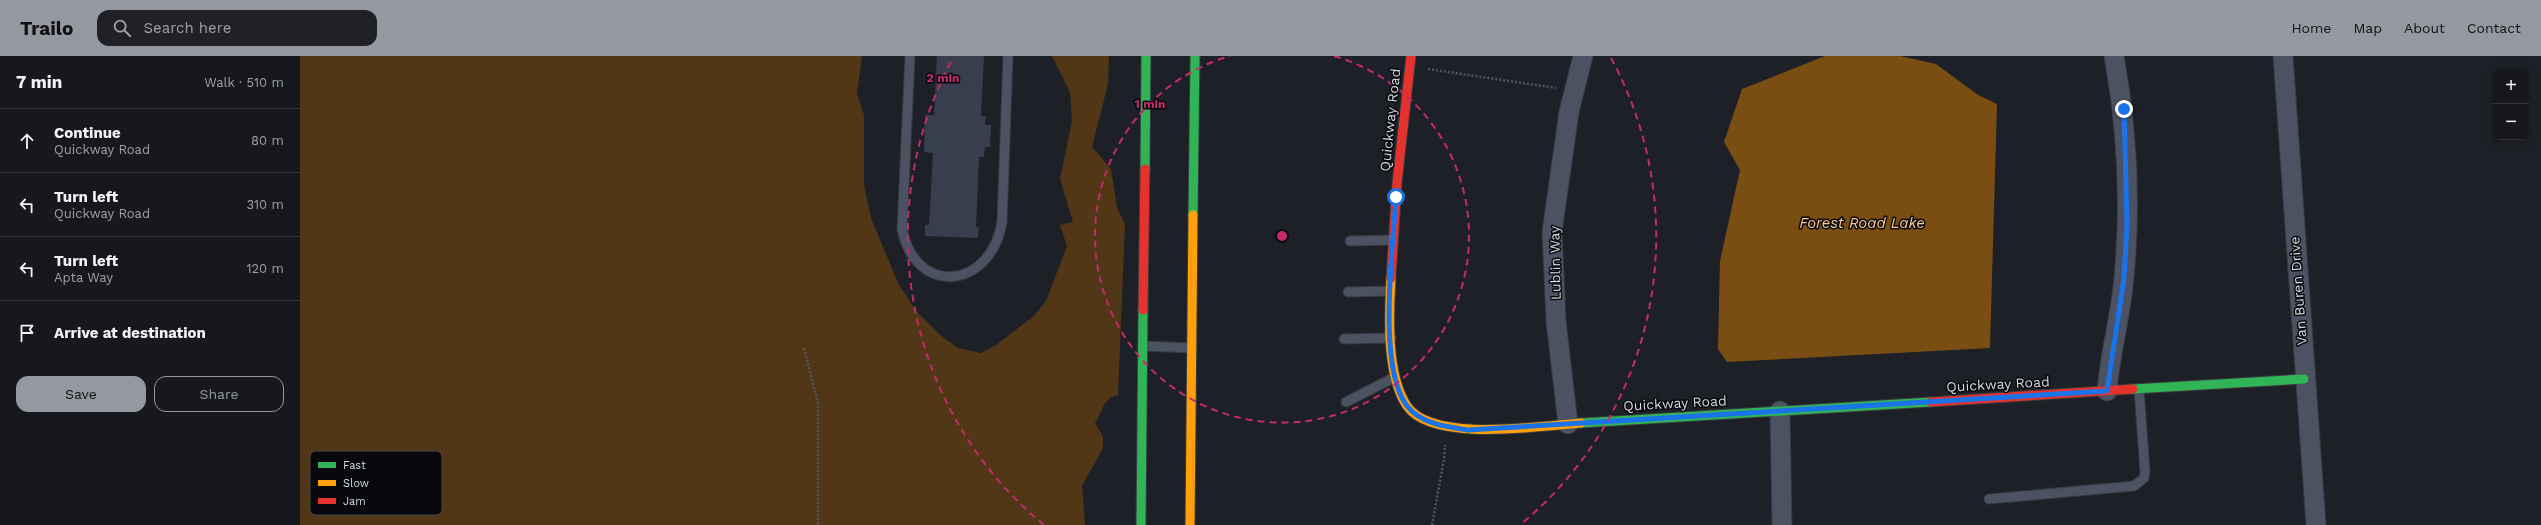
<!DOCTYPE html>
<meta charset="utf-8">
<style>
:root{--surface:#16181d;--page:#1f2126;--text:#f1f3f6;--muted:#9ea0a4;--line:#35373b;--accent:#9598a0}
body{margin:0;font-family:"Work Sans",sans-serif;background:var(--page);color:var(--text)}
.controls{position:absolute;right:12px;top:12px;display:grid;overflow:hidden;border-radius:8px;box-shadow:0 2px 10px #0003}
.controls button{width:36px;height:36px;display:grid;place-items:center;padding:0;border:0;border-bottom:1px solid var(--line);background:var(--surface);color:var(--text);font:20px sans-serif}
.stop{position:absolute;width:12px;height:12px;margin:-9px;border:3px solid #1a73e8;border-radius:50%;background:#fff}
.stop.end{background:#1a73e8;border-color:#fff;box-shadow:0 1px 4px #0008}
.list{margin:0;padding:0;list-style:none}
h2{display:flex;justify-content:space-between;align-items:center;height:52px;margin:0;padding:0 16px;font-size:17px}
h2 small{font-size:13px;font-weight:400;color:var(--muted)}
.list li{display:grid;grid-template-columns:26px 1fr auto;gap:12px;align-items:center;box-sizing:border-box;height:64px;padding:0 16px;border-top:1px solid var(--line)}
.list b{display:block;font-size:15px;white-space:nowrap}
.list p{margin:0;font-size:13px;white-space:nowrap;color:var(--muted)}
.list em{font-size:13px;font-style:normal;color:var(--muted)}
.actions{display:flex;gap:8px;padding:12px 16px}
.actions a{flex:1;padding:9px 0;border:1px solid var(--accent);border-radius:12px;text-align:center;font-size:14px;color:var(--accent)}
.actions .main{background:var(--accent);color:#111}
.icon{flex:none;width:22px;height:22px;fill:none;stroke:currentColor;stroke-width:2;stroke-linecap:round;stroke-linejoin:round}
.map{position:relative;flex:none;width:2241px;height:469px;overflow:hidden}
header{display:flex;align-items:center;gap:24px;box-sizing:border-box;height:56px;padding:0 20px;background:var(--accent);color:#111}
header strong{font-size:19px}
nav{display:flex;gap:22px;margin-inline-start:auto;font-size:14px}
.search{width:280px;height:36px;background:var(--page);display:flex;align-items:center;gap:10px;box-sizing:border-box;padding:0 14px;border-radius:12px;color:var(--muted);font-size:15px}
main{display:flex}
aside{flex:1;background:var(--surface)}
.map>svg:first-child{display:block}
.green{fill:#523716}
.water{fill:#7a4e12}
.building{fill:#383e4d}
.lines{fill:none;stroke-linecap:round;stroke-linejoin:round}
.lane-casing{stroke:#383b40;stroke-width:11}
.street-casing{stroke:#383b40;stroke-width:21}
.fast-casing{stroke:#383b40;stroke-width:11}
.slow-casing{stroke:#383b40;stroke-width:11}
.jam-casing{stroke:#383b40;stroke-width:11}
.path{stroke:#525661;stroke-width:2.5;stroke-dasharray:2 2;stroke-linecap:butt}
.lane{stroke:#4b5262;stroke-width:9}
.street{stroke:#4b5262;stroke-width:19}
.fast{stroke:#30b455;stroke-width:9}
.slow{stroke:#ff9f0a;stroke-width:9}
.jam{stroke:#e5322d;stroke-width:9}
.route{stroke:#1a73e8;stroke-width:5}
.ring{fill:none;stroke:#c42b68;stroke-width:2;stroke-dasharray:7 5}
.labels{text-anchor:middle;stroke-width:3;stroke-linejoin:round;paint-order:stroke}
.street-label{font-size:14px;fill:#d5d9e1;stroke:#07090e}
.water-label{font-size:15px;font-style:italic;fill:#fdca92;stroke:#07090e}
.key{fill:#07090e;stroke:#45474d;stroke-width:1}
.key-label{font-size:11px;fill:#d5d9e1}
.centre{fill:#c42b68;stroke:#07090e;stroke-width:2}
.ring-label{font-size:12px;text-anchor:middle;font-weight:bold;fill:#c42b68;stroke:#07090e;stroke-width:3;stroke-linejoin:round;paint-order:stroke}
</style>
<header>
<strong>Trailo</strong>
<div class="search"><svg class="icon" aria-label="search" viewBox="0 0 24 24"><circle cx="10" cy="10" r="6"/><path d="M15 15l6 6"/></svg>Search here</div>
<nav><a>Home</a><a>Map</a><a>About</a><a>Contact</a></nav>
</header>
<main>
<aside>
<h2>7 min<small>Walk · 510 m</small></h2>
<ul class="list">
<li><svg class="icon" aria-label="ahead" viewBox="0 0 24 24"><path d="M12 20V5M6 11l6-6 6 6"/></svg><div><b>Continue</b><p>Quickway Road</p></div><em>80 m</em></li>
<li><svg class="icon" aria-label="left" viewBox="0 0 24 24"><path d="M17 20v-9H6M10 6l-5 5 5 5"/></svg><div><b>Turn left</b><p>Quickway Road</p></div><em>310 m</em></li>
<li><svg class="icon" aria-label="left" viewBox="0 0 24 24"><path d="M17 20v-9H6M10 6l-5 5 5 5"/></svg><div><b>Turn left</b><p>Apta Way</p></div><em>120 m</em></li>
<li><svg class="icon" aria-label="arrive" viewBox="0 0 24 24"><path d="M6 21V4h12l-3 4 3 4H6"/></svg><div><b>Arrive at destination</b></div></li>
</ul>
<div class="actions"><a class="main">Save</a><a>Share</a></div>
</aside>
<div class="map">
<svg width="2241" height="469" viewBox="0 0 2241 469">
<rect width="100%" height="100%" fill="#1e2027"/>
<path class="green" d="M 0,0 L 562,0 L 557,38 L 564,59 L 564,129 L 571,162 L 598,227 L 616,255 L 641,280 L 658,292 L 681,297 L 696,289 L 734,260 L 746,245 L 767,190 L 760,169 L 773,166 L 760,123 L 772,65 L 770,36 L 752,0 L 809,0 L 808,28 L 792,91 L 811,113 L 817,152 L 825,168 L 818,339 C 802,343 803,355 795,367 L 803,381 L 803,392 L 782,430 L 785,469 L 0,469 Z"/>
<path class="water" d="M 1525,0 L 1600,0 L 1636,8 L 1678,39 L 1697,48 L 1690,292 L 1427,306 L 1418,293 L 1420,205 L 1440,114 L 1424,86 L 1442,33 Z"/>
<path class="building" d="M 637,0 L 684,0 L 681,60 L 686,60 L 685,69 L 691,69 L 690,91 L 685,91 L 684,101 L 679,101 L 676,171 L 679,171 L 678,182 L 625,180 L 625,169 L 629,169 L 633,97 L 624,96 L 625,59 L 634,59 Z"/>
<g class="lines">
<defs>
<g id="lane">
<path d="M 610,0 L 602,173 C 616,242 691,233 702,166 L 708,0"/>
<path d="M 1050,185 L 1092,184"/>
<path d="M 1048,236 L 1091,235"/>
<path d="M 1044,283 L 1091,282"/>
<path d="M 843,290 L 892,292"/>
<path d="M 1046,346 L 1095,321"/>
<path d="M 1689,443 L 1834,430 L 1844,422 L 1845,416 L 1839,333"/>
</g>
<g id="street">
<path d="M 1983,0 L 2016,469"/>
<path d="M 1807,335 C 1810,297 1821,259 1824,221 C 1831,148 1827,72 1814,0"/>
<path d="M 1480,355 L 1482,469"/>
<path d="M 1268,368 L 1256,265 L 1252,176 L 1269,56 L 1283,0"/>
</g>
<g id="fast">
<path d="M 845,113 L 846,0"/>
<path d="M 893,159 L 895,0"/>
<path d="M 1833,333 L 2004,323"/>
<path d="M 1281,367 L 1631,346"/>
<path d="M 841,469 L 843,254"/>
</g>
<g id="slow">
<path d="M 1091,222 C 1089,258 1086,319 1107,350 C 1132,387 1241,370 1281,367"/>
<path d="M 890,469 L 893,159"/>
</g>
<g id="jam">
<path d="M 1091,222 L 1097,127 L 1111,0"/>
<path d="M 843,254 L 845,113"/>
<path d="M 1631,346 L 1833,333"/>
</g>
</defs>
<use href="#lane" class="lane-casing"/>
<use href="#street" class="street-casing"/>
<use href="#fast" class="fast-casing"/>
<use href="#slow" class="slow-casing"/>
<use href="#jam" class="jam-casing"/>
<g class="path">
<path d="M 1128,13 L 1256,32"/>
<path d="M 504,292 L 518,347 L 518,469"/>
<path d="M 1132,469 L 1144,403 L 1145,389"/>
</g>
<use href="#lane" class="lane"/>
<use href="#street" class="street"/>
<use href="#fast" class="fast"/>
<use href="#slow" class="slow"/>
<use href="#jam" class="jam"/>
</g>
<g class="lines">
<path class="route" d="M 1096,141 C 1093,191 1077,311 1107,350 C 1121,368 1147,371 1168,374 L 1807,335 L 1824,222 L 1827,169 L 1824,53"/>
</g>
<g class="ring">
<path d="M1034 0A187 187 0 1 1 930 0"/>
<path d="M744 469A374 374 0 0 1 653 2M1311 2A374 374 0 0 1 1220 469"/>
</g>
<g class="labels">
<g class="street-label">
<text transform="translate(1090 64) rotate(-84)" y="5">Quickway Road</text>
<text transform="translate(1255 207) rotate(-91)" y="5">Lublin Way</text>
<text transform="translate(1998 235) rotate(-94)" y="5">Van Buren Drive</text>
<text transform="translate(1698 328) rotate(-3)" y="5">Quickway Road</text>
<text transform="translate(1375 347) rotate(-3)" y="5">Quickway Road</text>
</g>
<g class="water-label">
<text x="1562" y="172">Forest Road Lake</text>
</g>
</g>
<rect x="10" y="395" width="132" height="64" rx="6" class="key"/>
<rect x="18" y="406" width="18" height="6" fill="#30b455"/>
<rect x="18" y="424" width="18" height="6" fill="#ff9f0a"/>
<rect x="18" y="442" width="18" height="6" fill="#e5322d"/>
<g class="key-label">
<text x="43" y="413">Fast</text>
<text x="43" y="431">Slow</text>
<text x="43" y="449">Jam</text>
</g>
<circle cx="982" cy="180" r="6" class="centre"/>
<g class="ring-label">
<text x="643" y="26">2 min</text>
<text x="850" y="52">1 min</text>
</g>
</svg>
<div class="controls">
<button>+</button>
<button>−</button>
</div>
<div class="stop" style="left:1096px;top:141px"></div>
<div class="stop end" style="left:1824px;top:53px"></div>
</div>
</main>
